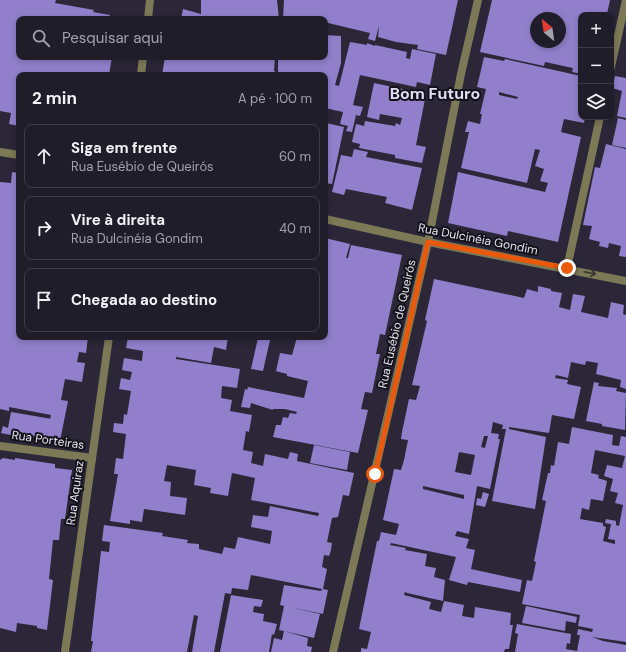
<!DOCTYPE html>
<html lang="pt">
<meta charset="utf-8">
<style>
:root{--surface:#201d2b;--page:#2d2a37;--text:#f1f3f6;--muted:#a2a2a9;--line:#3d3b47}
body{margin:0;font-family:"DM Sans",sans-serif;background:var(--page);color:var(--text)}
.controls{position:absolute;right:12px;top:12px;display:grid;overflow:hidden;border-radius:8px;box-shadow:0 2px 6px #0003}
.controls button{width:36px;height:36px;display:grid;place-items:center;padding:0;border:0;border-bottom:1px solid var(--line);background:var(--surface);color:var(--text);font:20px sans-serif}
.compass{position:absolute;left:530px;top:12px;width:36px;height:36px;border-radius:50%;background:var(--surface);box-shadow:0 2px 6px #0003;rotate:331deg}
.stop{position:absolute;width:12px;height:12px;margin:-9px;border:3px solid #ea580c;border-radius:50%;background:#fff}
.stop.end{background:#ea580c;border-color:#fff;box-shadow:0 1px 4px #0008}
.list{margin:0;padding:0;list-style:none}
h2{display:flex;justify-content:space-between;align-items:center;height:52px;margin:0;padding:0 16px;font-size:17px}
h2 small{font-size:13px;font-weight:400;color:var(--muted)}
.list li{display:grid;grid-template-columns:26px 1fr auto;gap:12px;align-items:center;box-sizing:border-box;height:64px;margin:0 8px 8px;padding:0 8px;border:1px solid var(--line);border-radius:8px}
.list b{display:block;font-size:15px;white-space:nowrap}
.list p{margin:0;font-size:13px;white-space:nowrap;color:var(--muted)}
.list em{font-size:13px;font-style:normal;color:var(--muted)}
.icon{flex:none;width:22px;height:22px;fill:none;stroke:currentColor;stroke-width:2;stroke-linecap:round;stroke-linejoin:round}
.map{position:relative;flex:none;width:626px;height:652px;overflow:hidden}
.search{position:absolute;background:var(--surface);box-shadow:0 2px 6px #0003;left:16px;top:16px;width:312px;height:44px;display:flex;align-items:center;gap:10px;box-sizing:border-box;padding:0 14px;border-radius:8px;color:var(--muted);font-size:15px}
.panel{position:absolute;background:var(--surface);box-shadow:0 2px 6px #0003;left:16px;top:72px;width:312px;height:268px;border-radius:8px}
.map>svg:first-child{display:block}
.building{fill:#917fcb;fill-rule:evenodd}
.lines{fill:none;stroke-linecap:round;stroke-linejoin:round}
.street{stroke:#7c7956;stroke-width:8}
.oneway{stroke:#38352f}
.route{stroke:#ea580c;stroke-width:5}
.labels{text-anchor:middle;stroke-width:4;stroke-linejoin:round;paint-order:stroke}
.street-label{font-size:12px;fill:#e4e1ee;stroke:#13111a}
.district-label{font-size:16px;font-weight:bold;fill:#e1ddf5;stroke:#13111a}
</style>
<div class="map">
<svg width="626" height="652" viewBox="0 0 626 652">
<rect width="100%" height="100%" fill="#2b2739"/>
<g class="building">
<path d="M 0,0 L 56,0 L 55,3 L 94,10 L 93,12 L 110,15 L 109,19 L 19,19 L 19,57 L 112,57 L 109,75 L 19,75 L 19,126 L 9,124 L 11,113 L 0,111 Z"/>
<path d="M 201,0 L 277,0 L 279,19 L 181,19 L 183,9 L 201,14 Z"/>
<path d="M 284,0 L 458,0 L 446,55 L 417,49 L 418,45 L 396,42 L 378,37 L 379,26 L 375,41 L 368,39 L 370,33 L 328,23 L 325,25 L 325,19 L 283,19 Z"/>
<path d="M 492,0 L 610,0 L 607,14 L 596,12 L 596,15 L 581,15 L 581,74 L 572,72 L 573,68 L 545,62 L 544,66 L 480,52 ZM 536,18 L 560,18 L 560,42 L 536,42 Z"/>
<path d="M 325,35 L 341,36 L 341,63 L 335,85 L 339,86 L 350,42 L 367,45 L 367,43 L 375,46 L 375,45 L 407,52 L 406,58 L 410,59 L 412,49 L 436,54 L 430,85 L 417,82 L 416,87 L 360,75 L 353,105 L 363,107 L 360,116 L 356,115 L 352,132 L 346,131 L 348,126 L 340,124 L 343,112 L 325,108 L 325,75 L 278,75 L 278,57 L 325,57 Z"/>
<path d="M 165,57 L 275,57 L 274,71 L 275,71 L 275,75 L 162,75 Z"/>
<path d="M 484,57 L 504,61 L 505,59 L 581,76 L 581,117 L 585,117 L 584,123 L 564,119 L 561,132 L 581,137 L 558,242 L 508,231 L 507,236 L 448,223 L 458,172 L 545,192 L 548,183 L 540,181 L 544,169 L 535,166 L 540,150 L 535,149 L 527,183 L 461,168 L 469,132 L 465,132 L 468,121 L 480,124 L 482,114 L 480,114 L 486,89 L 477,87 ZM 499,92 L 518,97 L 517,99 L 499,95 Z"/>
<path d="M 615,76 L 626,78 L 626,118 L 617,116 L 622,91 L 612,88 Z"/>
<path d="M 374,83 L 426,94 L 416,145 L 426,147 L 422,163 L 395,158 L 395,155 L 359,148 L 360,144 L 352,142 L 356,124 L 364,126 L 365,121 L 395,126 L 396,123 L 400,125 L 402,118 L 380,114 L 379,120 L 367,117 Z"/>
<path d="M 618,118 L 626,120 L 626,148 L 612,145 Z"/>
<path d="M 326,123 L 344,127 L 332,184 L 325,183 Z"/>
<path d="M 606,144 L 626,149 L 626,257 L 619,256 L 621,246 L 609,243 L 608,248 L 599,246 L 600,242 L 589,239 L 592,226 L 583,225 L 595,167 L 600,168 Z"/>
<path d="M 354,149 L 368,152 L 366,157 L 422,168 L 412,210 L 385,203 L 387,197 L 346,189 L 344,195 L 332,192 L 341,155 L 352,157 Z"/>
<path d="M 12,172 L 19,173 L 19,337 L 88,337 L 86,353 L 79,352 L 77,362 L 85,363 L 82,382 L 65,379 L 61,400 L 68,401 L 60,441 L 21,434 L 21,437 L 1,433 L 3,426 L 8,428 L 11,412 L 52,419 L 50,419 L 51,415 L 9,407 L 9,411 L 0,409 L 0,182 L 11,183 Z"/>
<path d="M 325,238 L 350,244 L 346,258 L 348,258 L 351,245 L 402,255 L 385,335 L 380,334 L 376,354 L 380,354 L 372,393 L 365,392 L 361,409 L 368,410 L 358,453 L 273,437 L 276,425 L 281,425 L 283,417 L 288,418 L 290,413 L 296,414 L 297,412 L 285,409 L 273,409 L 273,410 L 251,403 L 250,408 L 241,407 L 245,389 L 247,390 L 248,387 L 304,398 L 308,381 L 287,376 L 287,374 L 276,371 L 280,353 L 292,355 L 297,337 L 325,337 Z"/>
<path d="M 434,279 L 524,298 L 527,289 L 538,292 L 538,286 L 551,289 L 551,291 L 562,293 L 559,307 L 570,310 L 573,294 L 585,296 L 581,312 L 608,318 L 611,302 L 624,305 L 623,314 L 626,315 L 626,389 L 620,387 L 621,380 L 596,374 L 598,363 L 586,361 L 585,365 L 571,362 L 568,378 L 556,375 L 555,378 L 568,380 L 567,384 L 581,387 L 574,419 L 552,415 L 549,433 L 509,427 L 509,429 L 546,437 L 535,509 L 492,501 L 506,429 L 502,429 L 503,425 L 493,422 L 491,433 L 499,434 L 498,439 L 500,439 L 490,489 L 477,486 L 469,534 L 457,531 L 455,536 L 469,539 L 466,548 L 475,550 L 471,569 L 522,580 L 520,592 L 468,582 L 467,585 L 449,580 L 456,557 L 391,543 L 390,545 L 406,548 L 405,550 L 427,554 L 425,566 L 436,568 L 434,577 L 445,580 L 443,601 L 407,593 L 405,592 L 404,595 L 431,602 L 429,609 L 441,612 L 444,601 L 464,605 L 462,616 L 474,618 L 475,607 L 511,613 L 510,625 L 513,625 L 509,649 L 505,649 L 504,652 L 361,652 L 361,648 L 367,649 L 371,632 L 359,629 L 377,541 L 379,541 L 381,532 L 396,535 L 399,524 L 383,520 L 394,469 L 401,470 L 404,460 L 408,440 L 401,439 L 402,432 L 409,399 L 416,400 L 420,386 L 412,385 L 427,321 L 425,320 ZM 484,436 L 488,436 L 485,448 L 481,447 ZM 459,452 L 475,455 L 471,475 L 455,472 ZM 423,486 L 464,495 L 464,499 L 423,489 Z"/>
<path d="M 128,337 L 228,337 L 226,350 L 214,347 L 211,363 L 176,357 L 176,359 L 240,369 L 237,388 L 222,386 L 221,398 L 232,400 L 230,411 L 252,415 L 249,432 L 246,431 L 243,450 L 253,452 L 251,463 L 263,466 L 265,454 L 288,459 L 290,452 L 298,454 L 297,461 L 354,473 L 349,496 L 343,495 L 338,517 L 332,518 L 327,542 L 332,543 L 331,550 L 329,556 L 324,555 L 322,567 L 327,569 L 323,589 L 328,590 L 323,614 L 289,607 L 320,614 L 314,638 L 284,631 L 308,638 L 307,646 L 312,647 L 311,652 L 271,652 L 274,638 L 282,640 L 284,631 L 279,630 L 284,606 L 280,605 L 284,585 L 321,591 L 322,589 L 251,575 L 248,590 L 232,588 L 231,594 L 225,593 L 214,652 L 192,652 L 198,616 L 194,615 L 187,652 L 91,652 L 93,641 L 91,641 L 101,551 L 109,552 L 110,542 L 102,541 L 104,525 L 163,533 L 162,536 L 188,540 L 187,543 L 199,544 L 199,549 L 222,554 L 224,547 L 235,549 L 238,537 L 270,544 L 272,531 L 251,527 L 253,515 L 268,517 L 270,506 L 318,516 L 319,513 L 251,500 L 255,478 L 232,473 L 228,496 L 210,493 L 211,488 L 194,485 L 196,470 L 167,465 L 164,481 L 171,482 L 170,496 L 187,498 L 185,515 L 144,509 L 142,522 L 130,520 L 130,524 L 110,521 L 118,474 L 114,474 L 116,458 L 123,459 L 126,434 L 113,432 L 114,423 L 123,424 L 124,414 L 127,415 L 131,391 L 119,389 L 121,378 L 130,380 L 132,372 L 122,370 L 124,358 L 142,361 L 143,351 L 126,348 Z"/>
<path d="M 258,338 L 270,340 L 263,371 L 251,369 Z"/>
<path d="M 594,382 L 599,383 L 598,386 L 617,388 L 616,391 L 626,393 L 625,430 L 602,426 L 602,424 L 586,421 Z"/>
<path d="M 572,427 L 613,435 L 612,445 L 619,446 L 621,436 L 626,437 L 626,642 L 592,637 L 603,641 L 626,645 L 626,652 L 515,652 L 518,634 L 515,633 L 517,624 L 571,634 L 570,644 L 567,643 L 566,649 L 577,651 L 580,635 L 577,635 L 578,629 L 592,632 L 593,629 L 578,626 L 580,615 L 522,604 L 527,580 L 532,581 L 536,562 L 534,561 L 546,501 L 542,500 L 548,473 L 550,473 L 551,465 L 554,466 L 558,442 L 569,444 ZM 595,450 L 625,456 L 622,468 L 607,465 L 604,476 L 613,479 L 610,491 L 618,493 L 615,503 L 623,505 L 619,526 L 616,525 L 616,521 L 606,519 L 605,523 L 611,524 L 608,539 L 615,540 L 615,544 L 603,541 L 606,527 L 603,526 L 603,523 L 580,519 L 582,508 L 589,510 L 591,499 L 603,501 L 607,481 L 598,478 L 599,475 L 591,473 Z"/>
<path d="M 314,445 L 350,452 L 347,470 L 310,463 Z"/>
<path d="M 3,458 L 15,460 L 15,458 L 55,464 L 55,468 L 72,470 L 65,519 L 61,519 L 59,540 L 53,540 L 49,579 L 53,580 L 47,630 L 37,628 L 37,626 L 17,623 L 16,632 L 0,628 L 0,460 Z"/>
<path d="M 483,492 L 489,494 L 485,507 L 476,505 L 477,498 L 481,499 Z"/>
<path d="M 231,595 L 263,600 L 261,607 L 254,606 L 253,612 L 264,614 L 263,621 L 277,624 L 274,635 L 272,634 L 269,652 L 220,652 Z"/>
<path d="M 526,606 L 577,617 L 576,623 L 566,621 L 565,631 L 522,623 Z"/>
</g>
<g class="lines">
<g class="street">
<path d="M 148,19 L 150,0"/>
<path d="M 611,67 L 626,0"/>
<path d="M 141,75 L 143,57"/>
<path d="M 0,152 L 19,155"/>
<path d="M 325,219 L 428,242 L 626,281"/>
<path d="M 567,268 L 600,117"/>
<path d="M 0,446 L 92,458"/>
<path d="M 65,652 L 109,337"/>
<path d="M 333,652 L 428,242 L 461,74 L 478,0"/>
</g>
</g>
<defs><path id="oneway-shaft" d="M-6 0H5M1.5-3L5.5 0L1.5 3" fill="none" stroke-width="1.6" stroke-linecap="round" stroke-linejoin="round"/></defs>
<use class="oneway" href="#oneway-shaft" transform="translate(590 273) rotate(12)"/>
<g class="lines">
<path class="route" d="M 375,474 L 428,242 L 567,268"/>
</g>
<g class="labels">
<g class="street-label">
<text transform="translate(478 239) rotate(11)" y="4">Rua Dulcinéia Gondim</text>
<text transform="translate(397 324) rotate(-77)" y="4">Rua Eusébio de Queirós</text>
<text transform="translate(48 440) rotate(8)" y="4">Rua Porteiras</text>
<text transform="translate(75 493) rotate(-82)" y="4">Rua Aquiraz</text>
</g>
<g class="district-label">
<text x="435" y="99">Bom Futuro</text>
</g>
</g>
</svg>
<div class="controls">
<button>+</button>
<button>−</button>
<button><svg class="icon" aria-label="layers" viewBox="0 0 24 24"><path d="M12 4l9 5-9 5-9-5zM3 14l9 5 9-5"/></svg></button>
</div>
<svg class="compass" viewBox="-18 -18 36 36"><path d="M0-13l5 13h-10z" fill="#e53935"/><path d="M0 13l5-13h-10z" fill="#a2a2a9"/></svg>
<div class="stop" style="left:375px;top:474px"></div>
<div class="stop end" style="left:567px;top:268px"></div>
<div class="search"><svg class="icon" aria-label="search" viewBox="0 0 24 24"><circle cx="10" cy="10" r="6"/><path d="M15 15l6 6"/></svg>Pesquisar aqui</div>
<section class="panel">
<h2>2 min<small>A pé · 100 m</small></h2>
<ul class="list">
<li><svg class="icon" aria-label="ahead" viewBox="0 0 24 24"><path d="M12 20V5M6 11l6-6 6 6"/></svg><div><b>Siga em frente</b><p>Rua Eusébio de Queirós</p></div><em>60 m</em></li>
<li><svg class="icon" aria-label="right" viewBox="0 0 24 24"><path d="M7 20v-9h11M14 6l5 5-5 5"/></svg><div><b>Vire à direita</b><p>Rua Dulcinéia Gondim</p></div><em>40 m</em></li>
<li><svg class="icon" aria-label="arrive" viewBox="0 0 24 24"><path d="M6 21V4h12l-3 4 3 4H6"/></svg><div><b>Chegada ao destino</b></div></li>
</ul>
</section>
</div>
